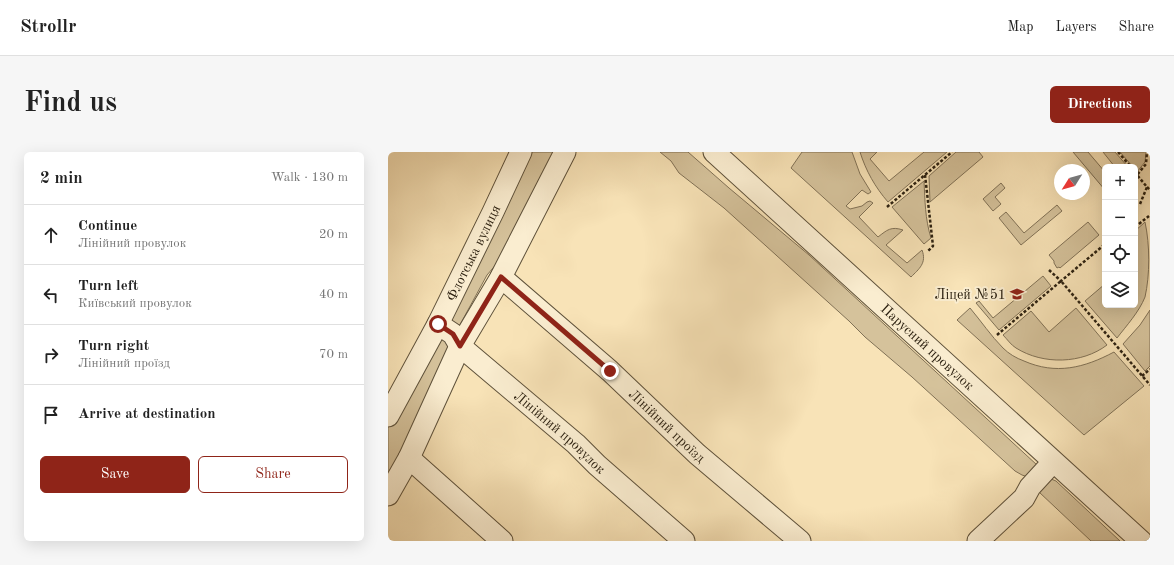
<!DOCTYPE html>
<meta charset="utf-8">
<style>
:root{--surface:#fff;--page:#f6f6f6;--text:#222;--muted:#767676;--line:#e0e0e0;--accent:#8f2418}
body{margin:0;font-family:"Old Standard TT",serif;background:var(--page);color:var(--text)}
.controls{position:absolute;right:12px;top:12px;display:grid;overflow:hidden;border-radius:6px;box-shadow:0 4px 16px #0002}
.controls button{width:36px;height:36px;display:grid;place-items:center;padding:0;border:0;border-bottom:1px solid var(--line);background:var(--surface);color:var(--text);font:20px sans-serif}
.compass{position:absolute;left:666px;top:12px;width:36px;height:36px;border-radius:50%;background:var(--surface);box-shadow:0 4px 16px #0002;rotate:233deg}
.stop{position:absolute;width:12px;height:12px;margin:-9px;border:3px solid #8f2418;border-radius:50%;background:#fff}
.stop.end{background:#8f2418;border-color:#fff;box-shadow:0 1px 4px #0008}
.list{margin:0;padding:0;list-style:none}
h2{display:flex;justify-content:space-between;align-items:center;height:52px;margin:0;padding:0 16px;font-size:17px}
h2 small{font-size:13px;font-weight:400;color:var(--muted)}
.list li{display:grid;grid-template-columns:26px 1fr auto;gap:12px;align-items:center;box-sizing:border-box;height:60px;padding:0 16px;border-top:1px solid var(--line)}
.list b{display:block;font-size:15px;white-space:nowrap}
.list p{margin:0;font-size:13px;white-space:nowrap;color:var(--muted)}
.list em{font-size:13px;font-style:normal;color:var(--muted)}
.actions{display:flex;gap:8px;padding:12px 16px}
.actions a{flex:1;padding:9px 0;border:1px solid var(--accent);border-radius:6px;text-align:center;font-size:14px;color:var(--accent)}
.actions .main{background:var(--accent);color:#fff}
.icon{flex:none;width:22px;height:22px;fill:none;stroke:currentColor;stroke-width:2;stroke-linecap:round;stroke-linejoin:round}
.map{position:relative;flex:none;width:762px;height:389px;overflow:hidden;border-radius:6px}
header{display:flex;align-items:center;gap:24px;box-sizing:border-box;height:56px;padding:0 20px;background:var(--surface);border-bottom:1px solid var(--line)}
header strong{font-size:19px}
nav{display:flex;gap:22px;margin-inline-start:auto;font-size:14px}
.intro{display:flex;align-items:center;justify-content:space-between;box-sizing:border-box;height:96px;padding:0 24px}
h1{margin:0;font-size:28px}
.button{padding:10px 18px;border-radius:6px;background:var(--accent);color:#fff;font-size:14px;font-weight:700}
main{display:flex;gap:24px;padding:0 24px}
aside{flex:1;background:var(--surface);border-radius:6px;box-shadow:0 4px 16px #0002}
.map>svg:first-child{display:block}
.green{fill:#d5c29b;stroke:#807156}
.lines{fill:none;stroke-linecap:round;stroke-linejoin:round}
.minor-casing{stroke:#5e513a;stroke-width:23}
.path{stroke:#2b2010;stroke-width:2.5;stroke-dasharray:3 2;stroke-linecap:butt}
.minor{stroke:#faedd0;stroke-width:21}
.route{stroke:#8f2418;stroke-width:5}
.labels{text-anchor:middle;stroke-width:4;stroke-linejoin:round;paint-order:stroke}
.street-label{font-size:14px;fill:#2b2010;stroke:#faedd0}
.poi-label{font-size:14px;fill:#2b2010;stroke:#faedd0;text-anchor:end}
</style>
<header>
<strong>Strollr</strong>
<nav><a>Map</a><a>Layers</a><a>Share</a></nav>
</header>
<div class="intro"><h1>Find us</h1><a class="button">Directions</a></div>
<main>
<aside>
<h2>2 min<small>Walk · 130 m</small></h2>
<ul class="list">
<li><svg class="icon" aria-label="ahead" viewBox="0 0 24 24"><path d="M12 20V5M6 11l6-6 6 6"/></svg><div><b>Continue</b><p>Лінійний провулок</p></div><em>20 m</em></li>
<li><svg class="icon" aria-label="left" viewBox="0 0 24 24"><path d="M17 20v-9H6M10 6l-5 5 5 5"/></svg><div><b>Turn left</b><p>Київський провулок</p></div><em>40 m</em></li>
<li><svg class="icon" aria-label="right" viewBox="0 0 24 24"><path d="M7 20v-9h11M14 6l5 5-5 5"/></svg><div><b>Turn right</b><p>Лінійний проїзд</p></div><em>70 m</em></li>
<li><svg class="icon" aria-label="arrive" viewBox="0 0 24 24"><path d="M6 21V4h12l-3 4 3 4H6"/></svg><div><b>Arrive at destination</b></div></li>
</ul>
<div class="actions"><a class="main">Save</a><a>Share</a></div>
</aside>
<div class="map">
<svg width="762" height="389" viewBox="0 0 762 389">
<rect width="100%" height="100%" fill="#f8e3b7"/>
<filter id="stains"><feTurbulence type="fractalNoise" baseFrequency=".005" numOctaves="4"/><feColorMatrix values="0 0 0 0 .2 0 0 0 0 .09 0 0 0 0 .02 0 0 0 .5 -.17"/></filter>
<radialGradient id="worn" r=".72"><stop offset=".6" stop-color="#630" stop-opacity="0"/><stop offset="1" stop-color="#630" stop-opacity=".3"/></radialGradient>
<g class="green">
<path d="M 136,0 L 169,0 L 111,109 L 99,123 L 68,180 L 0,329 L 0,272 Z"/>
<path d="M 272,0 L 300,0 L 341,36 L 421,103 L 649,313 L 640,325 L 634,323 L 627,319 L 524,225 L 477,185 L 461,169 L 336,56 L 291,21 L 283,9 Z"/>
<path d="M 414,0 L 464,0 L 472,22 L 483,40 L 480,42 L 474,38 L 458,54 L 462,57 L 474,54 L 479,50 L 482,49 L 485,51 L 471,65 L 490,85 C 499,78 503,74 515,78 L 498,93 L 519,111 L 534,98 C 539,111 531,117 523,125 L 403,16 Z"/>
<path d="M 472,0 L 489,0 L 482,7 L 501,29 L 536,0 L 559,0 L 500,50 C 487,35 478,19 472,0 Z"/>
<path d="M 568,0 L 591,0 L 595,5 L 542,50 L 541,24 Z"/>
<path d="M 685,0 L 700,0 L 717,20 L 717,38 Z"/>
<path d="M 715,0 L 727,0 L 740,15 L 727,15 Z"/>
<path d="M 732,0 L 758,0 L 757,10 L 749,20 L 747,18 L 747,15 L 745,15 Z"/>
<path d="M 536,29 C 537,48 537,67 543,86 L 536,92 L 504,55 Z"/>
<path d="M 613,31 L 617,36 L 607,45 L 613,52 L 605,59 L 595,47 Z"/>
<path d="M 669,53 L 674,59 L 633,93 L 611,66 L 618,60 L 636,81 Z"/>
<path d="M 700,70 L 711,83 L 672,116 L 671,115 L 669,116 L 666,111 L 666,109 L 661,103 Z"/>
<path d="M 757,70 C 762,93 762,123 757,145 C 751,160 739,173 729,186 L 697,149 L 717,132 L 717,153 L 747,153 L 747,79 Z"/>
<path d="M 655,124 L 663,134 L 611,178 L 588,151 L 591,149 L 605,166 Z"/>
<path d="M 582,156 C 593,169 603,184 615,196 C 621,202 628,206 636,209 C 668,223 696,216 726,200 L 756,234 L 696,283 L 569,168 Z"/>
<path d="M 688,156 L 719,193 C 694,212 655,213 628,196 C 623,193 619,187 615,183 L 643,159 L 661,180 Z"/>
<path d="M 762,158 L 762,214 L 757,219 L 735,192 L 752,173 Z"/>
<path d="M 663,327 L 668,329 L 732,389 L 703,389 L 651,340 Z"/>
</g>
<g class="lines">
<defs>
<g id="minor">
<path id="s1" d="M 326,0 L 753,389"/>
<path id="s2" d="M 113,125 L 222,219 L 309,302 L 412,389"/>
<path id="s3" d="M 50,172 L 65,182 L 72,194 L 188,292 L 209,313 L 296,389"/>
<path id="s4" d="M 0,264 L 50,172 L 105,60 L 133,0"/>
<path d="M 21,306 L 114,389"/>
<path d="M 0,343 L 21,306 L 72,194 L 113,125 L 177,0"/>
<path d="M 590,389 L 636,346 L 642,335 L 665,310"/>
</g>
</defs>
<use href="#minor" class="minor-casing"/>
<g class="path">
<path d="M 730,0 L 743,15"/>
<path d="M 537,23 L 545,94 L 539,100"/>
<path d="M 759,35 L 762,38"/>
<path d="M 752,52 L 759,35 L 749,23 L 758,12 L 759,0"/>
<path d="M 499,55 L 564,0"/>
<path d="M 747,75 L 761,64"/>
<path d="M 661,118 L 673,129 L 716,93 L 717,94"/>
<path d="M 609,183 L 673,129 L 762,233"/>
<path d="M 754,224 L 762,217"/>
</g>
<use href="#minor" class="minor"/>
</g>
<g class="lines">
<path class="route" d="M 50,172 L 65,182 L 72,194 L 113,125 L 222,219"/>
</g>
<defs>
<symbol id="school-bare" viewBox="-9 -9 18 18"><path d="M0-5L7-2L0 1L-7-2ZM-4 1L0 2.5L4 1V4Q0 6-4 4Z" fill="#8f2418" stroke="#faedd0" stroke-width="2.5" paint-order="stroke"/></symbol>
</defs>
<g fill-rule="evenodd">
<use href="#school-bare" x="619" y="132" width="20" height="20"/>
</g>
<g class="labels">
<g class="street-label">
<text dy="5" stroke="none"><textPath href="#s4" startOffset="184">Флотська вулиця</textPath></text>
<text dy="5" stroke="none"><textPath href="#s1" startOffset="289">Парусний провулок</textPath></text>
<text dy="5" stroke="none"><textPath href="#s2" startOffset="223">Лінійний проїзд</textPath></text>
<text dy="5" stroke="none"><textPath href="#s3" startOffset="164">Лінійний провулок</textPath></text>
</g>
<g class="poi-label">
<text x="618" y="147">Ліцей №51</text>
</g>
</g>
<rect width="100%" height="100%" filter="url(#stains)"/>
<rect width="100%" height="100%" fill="url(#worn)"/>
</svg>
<div class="controls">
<button>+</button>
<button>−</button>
<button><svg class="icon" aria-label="locate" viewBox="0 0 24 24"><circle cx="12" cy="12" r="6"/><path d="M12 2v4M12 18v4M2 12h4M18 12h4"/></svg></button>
<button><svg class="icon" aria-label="layers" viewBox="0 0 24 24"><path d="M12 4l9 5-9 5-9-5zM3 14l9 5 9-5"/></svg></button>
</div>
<svg class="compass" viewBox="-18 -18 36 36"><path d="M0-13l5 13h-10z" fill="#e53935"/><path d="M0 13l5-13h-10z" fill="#767676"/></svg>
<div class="stop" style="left:50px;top:172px"></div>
<div class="stop end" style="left:222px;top:219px"></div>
</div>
</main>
